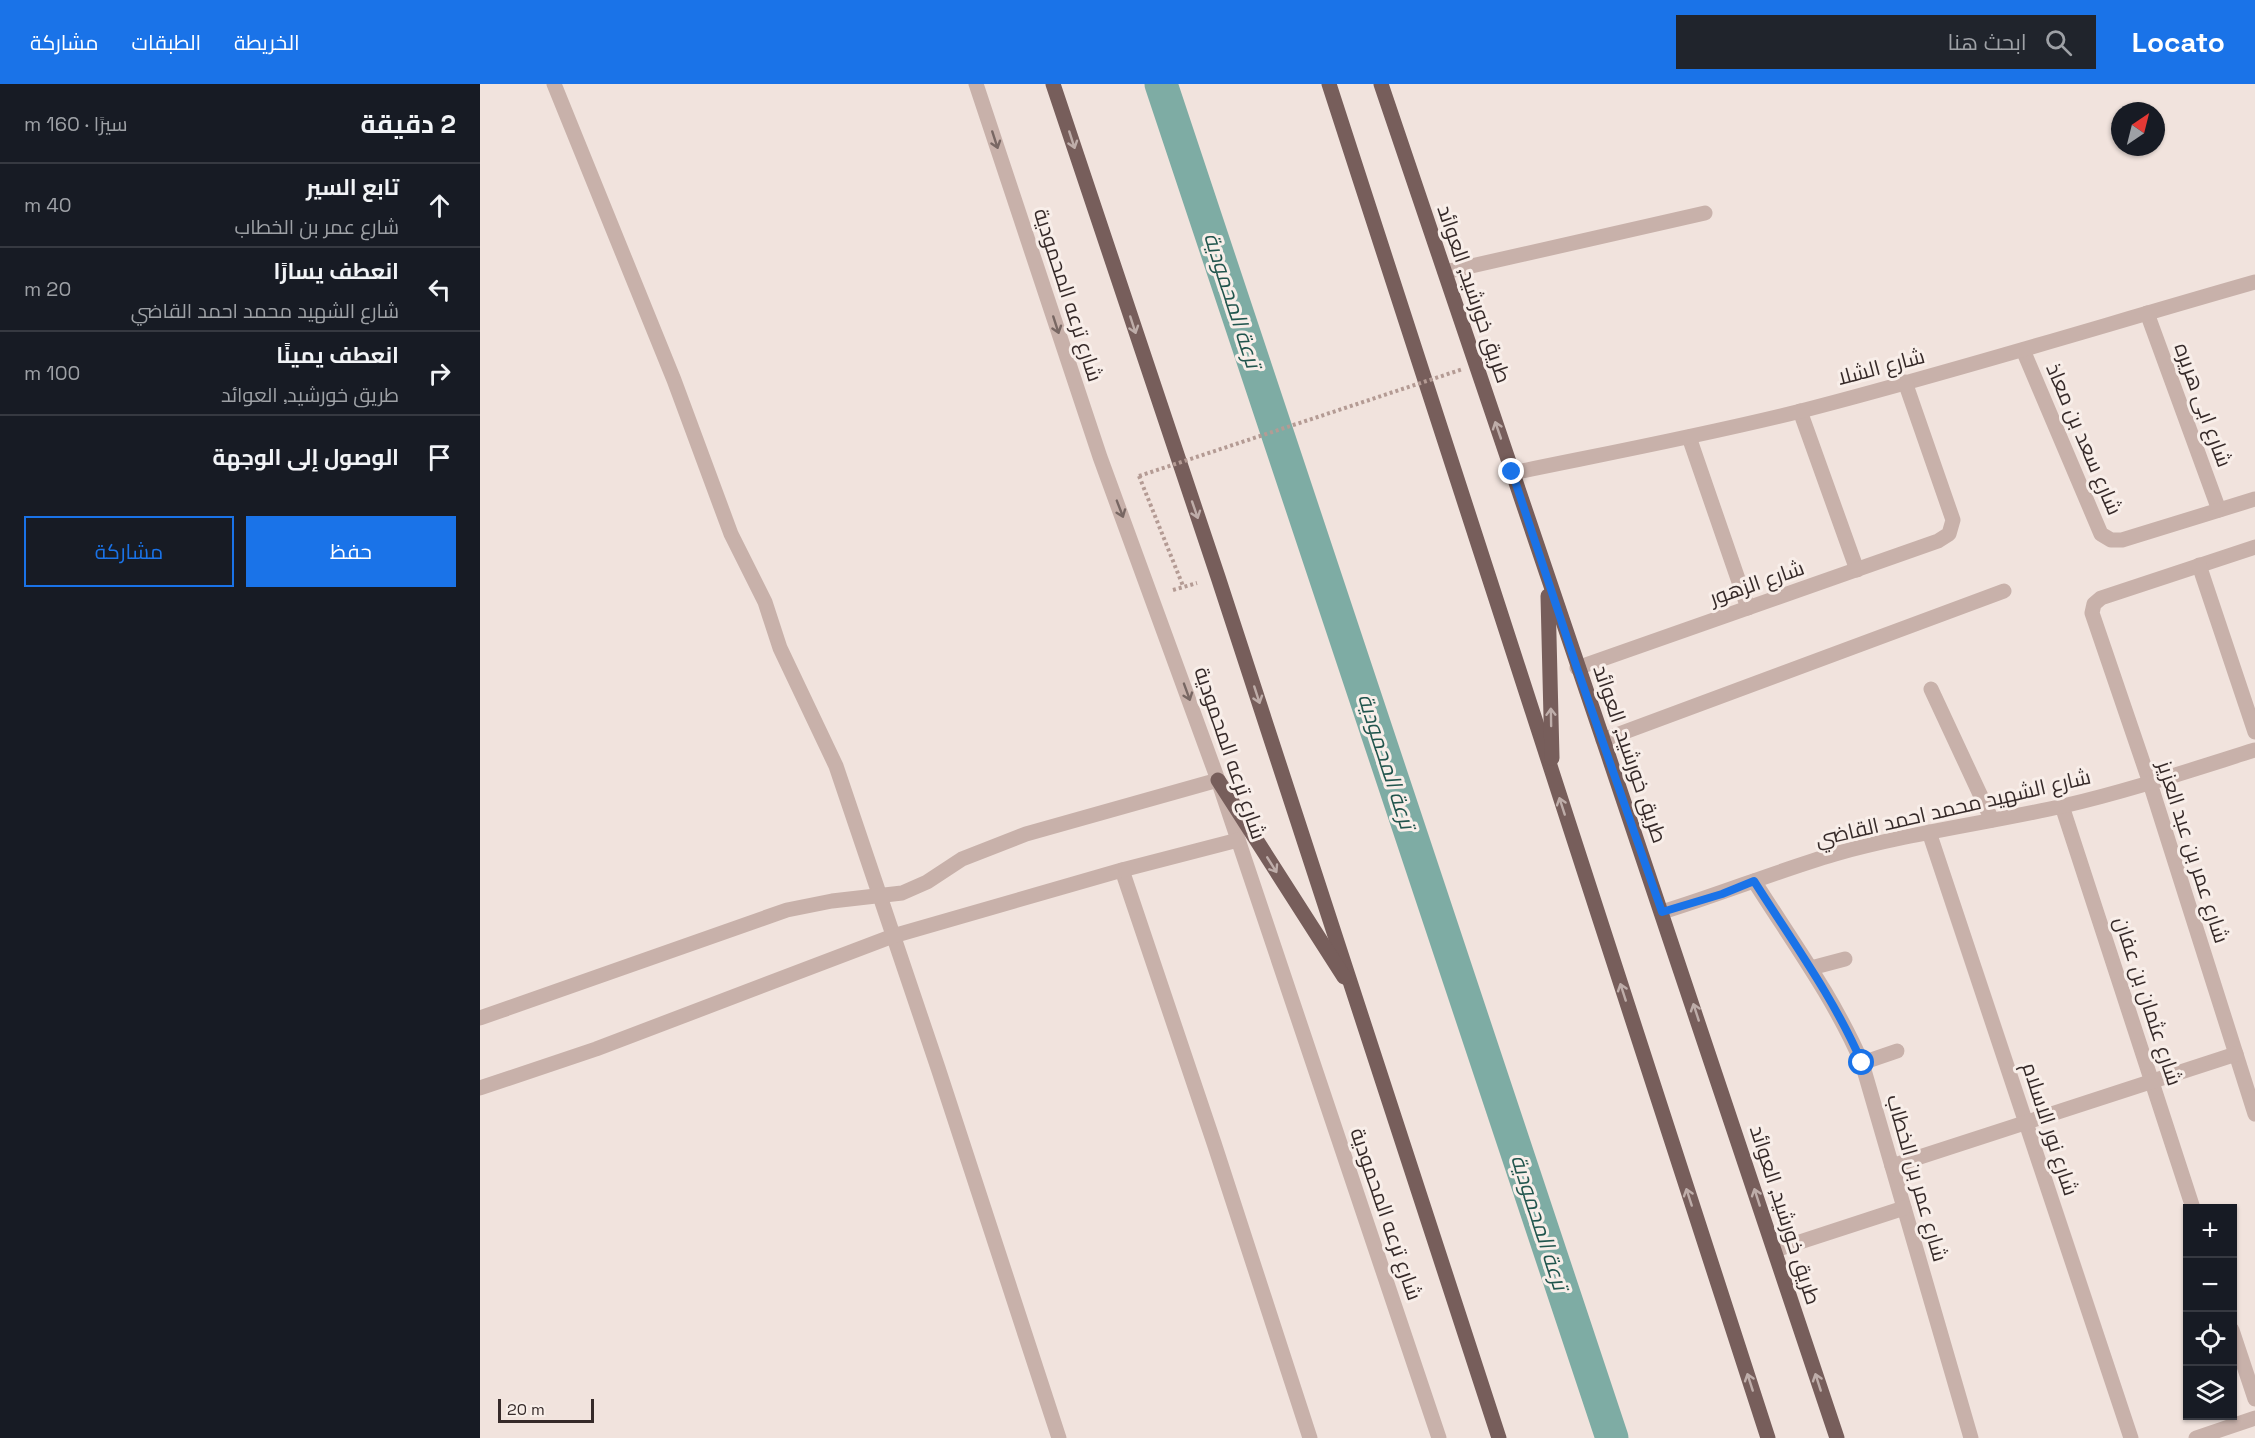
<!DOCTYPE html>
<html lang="ar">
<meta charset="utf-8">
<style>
:root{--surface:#171b24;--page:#20242c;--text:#f1f3f6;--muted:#9ea1a6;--line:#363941;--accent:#1a73e8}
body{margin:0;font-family:"Space Grotesk",Cairo,sans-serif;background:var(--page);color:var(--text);direction:rtl}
.controls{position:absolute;right:18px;bottom:18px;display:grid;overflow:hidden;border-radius:0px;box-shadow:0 2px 4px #0004}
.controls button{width:54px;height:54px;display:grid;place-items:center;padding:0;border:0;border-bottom:2px solid var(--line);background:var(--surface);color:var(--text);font:30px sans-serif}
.compass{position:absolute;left:1631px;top:18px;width:54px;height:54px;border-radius:50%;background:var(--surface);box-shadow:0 2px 4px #0004;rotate:35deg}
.scale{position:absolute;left:18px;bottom:15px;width:96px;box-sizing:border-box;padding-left:6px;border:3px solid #362a29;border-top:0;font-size:16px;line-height:21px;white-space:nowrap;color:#362a29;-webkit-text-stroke:4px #f8eee9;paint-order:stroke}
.stop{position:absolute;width:18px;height:18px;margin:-14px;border:4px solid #1a73e8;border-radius:50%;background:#fff}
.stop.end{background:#1a73e8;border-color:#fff;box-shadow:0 2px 6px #0008}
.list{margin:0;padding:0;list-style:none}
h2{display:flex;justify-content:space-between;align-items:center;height:78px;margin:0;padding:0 24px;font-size:26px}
h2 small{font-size:20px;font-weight:400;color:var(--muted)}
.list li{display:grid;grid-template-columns:39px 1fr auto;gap:18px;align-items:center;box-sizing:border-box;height:84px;padding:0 24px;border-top:2px solid var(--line)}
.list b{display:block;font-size:22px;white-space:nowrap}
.list p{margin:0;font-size:20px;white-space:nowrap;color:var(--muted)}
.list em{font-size:20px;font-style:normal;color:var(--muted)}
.actions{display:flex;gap:12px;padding:18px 24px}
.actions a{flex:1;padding:14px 0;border:2px solid var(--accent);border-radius:0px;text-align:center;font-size:21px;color:var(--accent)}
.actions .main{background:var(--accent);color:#fff}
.icon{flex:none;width:33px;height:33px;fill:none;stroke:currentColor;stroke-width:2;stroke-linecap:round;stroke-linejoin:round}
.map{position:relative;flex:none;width:1775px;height:1354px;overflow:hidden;direction:ltr}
header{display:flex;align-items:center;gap:36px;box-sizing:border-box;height:84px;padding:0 30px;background:var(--accent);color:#fff}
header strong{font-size:28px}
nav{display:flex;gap:33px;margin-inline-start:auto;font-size:21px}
.search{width:420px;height:54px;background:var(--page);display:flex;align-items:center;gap:15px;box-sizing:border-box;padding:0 21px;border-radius:0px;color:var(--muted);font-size:22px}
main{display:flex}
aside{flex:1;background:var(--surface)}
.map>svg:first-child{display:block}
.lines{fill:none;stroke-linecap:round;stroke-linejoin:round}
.canal{stroke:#7eaca4;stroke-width:33}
.path{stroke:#b49b94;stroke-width:4;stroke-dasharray:3 3;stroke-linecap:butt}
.minor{stroke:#c8b1aa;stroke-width:15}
.major{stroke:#775e5b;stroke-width:15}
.path-bridge{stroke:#b49b94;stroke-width:4;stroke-dasharray:3 3;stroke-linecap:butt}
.oneway{stroke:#786763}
.oneway2{stroke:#beada9}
.route{stroke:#1a73e8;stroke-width:8}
.labels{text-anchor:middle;stroke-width:6;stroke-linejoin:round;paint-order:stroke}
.street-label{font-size:21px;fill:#362a29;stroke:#f8eee9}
.water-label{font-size:22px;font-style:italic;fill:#21554d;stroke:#f8eee9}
</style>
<header>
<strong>Locato</strong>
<div class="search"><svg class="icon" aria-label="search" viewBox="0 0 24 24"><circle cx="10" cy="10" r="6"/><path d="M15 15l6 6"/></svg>ابحث هنا</div>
<nav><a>الخريطة</a><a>الطبقات</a><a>مشاركة</a></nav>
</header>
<main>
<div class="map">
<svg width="1775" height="1354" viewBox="0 0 1775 1354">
<rect width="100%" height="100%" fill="#f1e3dd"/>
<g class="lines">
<path class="canal" d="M 681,0 L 1132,1354"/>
<g class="path">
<path d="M 659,392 L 703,502"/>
<path d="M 693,506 L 717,499"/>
</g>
<g class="minor">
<path d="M 74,0 L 194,296 L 251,450 L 285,518 L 300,564 L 356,682 L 458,984 L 579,1354"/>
<path d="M 496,0 L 620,373 L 738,696 L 959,1354"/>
<path d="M 965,188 L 1225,129"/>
<path d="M 1667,229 L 1739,426"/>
<path d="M 1543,266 L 1621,450 L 1631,456 L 1642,456 L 1775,415"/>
<path d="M 1320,327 L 1377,486"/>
<path d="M 1209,353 L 1268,524"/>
<path d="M 1032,389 C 1129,369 1225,351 1321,327 C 1473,288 1624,241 1775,198"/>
<path d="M 1775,463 L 1621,514 L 1614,520 L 1612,529 L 1670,699 L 1775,1030"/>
<path d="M 1719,481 L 1775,648"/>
<path d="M 1097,584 L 1458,457 L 1469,450 L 1473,436 L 1425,298"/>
<path d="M 1451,605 L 1512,736"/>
<path d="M 1123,656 L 1524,507"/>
<path d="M 1582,722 L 1713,1124"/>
<path d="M 1449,748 L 1651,1354"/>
<path d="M 642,786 L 734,1059 L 830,1354"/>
<path d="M 1274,797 C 1312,857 1354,914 1382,979 L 1491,1354"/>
<path d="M 1182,828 C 1241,810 1297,787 1355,770 C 1430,749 1507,739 1583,722 C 1648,707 1711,686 1775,666"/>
<path d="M 1331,884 L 1365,875"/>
<path d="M 0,934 L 307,826 L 352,817 L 422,809 L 447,798 L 482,775 L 546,750 L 738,696"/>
<path d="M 1382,979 L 1417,967"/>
<path d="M 0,1004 L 116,965 L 413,852 L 642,786 L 758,756"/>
<path d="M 1412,1082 L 1756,970"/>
<path d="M 1295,1166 L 1424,1124"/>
<path d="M 1752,1246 L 1775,1315"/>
<path d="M 1716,1354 L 1775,1334"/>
</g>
<g class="major">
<path d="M 573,0 L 738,493 L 1019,1354"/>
<path d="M 849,0 L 1288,1354"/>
<path d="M 901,0 C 1053,451 1208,902 1357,1354"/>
<path d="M 1068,512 L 1072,674"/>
<path d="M 738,696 L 864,893"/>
</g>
<path class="path-bridge" d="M 659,392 L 983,285"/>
</g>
<defs><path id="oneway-shaft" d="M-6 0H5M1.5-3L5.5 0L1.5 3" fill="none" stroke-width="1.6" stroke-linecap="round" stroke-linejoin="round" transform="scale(1.5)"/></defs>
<g class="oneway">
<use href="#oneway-shaft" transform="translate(515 56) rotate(72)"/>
<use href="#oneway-shaft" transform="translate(576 241) rotate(72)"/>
<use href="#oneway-shaft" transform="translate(640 425) rotate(69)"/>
<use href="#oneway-shaft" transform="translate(707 608) rotate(70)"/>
</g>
<g class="oneway2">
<use href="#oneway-shaft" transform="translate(592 56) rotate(72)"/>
<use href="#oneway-shaft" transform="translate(653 241) rotate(72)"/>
<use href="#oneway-shaft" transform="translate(1018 346) rotate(-109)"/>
<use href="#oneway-shaft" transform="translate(715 426) rotate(71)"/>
<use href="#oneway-shaft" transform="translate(777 611) rotate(72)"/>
<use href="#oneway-shaft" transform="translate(1071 633) rotate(-91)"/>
<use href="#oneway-shaft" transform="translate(1082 722) rotate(-108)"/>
<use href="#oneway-shaft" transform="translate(792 781) rotate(58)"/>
<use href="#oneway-shaft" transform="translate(1143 908) rotate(-108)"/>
<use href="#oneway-shaft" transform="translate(1216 928) rotate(-108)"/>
<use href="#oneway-shaft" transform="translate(1209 1113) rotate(-108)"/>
<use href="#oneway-shaft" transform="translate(1277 1113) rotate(-108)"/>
<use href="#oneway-shaft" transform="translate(1270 1298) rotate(-108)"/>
<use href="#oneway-shaft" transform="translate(1338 1298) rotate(-108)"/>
</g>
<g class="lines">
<path class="route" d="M 1032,388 L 1097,584 L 1182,828 L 1242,810 L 1274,797 C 1312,857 1354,914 1382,979"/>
</g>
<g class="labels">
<g class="street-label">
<text transform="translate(994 210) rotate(71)" y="7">طريق خورشيد, العوائد</text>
<text transform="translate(588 211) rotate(72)" y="7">شارع ترعه المحمودية</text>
<text transform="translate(1401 283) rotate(-15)" y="7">شارع الشلا</text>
<text transform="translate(1723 321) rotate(70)" y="7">شارع ابى هريره</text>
<text transform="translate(1604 355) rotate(67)" y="7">شارع سعد بن معاذ</text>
<text transform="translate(1277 499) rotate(-19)" y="7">شارع الزهور</text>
<text transform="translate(750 669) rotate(71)" y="7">شارع ترعه المحمودية</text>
<text transform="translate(1150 670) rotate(71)" y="7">طريق خورشيد, العوائد</text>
<text transform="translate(1473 724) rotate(-13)" y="7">شارع الشهيد محمد احمد القاضي</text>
<text transform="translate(1713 768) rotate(72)" y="7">شارع عمر بن عبد العزيز</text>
<text transform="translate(1668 917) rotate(72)" y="7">شارع عثمان بن عفان</text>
<text transform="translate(1570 1045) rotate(72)" y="7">شارع نور الاسلام</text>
<text transform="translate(1437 1094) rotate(74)" y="7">شارع عمر بن الخطاب</text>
<text transform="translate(906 1130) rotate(71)" y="7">شارع ترعه المحمودية</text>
<text transform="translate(1305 1131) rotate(72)" y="7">طريق خورشيد, العوائد</text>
</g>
<g class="water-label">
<text transform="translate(753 216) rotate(72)" y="8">ترعة المحمودية</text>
<text transform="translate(907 677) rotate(72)" y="8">ترعة المحمودية</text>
<text transform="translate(1060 1138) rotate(72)" y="8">ترعة المحمودية</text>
</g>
</g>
</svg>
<div class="controls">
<button>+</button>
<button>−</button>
<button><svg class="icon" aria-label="locate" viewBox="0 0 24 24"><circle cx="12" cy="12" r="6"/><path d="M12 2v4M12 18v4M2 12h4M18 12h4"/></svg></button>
<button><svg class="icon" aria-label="layers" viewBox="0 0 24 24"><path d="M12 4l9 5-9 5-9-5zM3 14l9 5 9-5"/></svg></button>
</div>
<svg class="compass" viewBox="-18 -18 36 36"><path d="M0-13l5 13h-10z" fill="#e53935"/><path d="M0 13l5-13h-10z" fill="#9ea1a6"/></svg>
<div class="scale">20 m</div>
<div class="stop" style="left:1382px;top:979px"></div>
<div class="stop end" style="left:1032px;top:388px"></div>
</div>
<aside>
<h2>2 دقيقة<small>سيرًا · 160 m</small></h2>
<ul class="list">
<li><svg class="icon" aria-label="ahead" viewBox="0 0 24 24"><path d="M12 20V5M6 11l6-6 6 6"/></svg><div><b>تابع السير</b><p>شارع عمر بن الخطاب</p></div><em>40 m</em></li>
<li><svg class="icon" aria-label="left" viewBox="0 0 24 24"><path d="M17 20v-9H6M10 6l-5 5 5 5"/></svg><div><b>انعطف يسارًا</b><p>شارع الشهيد محمد احمد القاضي</p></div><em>20 m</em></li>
<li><svg class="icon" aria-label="right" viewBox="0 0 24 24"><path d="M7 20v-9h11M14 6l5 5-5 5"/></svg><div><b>انعطف يمينًا</b><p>طريق خورشيد, العوائد</p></div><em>100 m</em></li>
<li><svg class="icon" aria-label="arrive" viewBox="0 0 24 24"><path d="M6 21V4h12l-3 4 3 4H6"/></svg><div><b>الوصول إلى الوجهة</b></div></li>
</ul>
<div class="actions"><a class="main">حفظ</a><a>مشاركة</a></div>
</aside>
</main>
